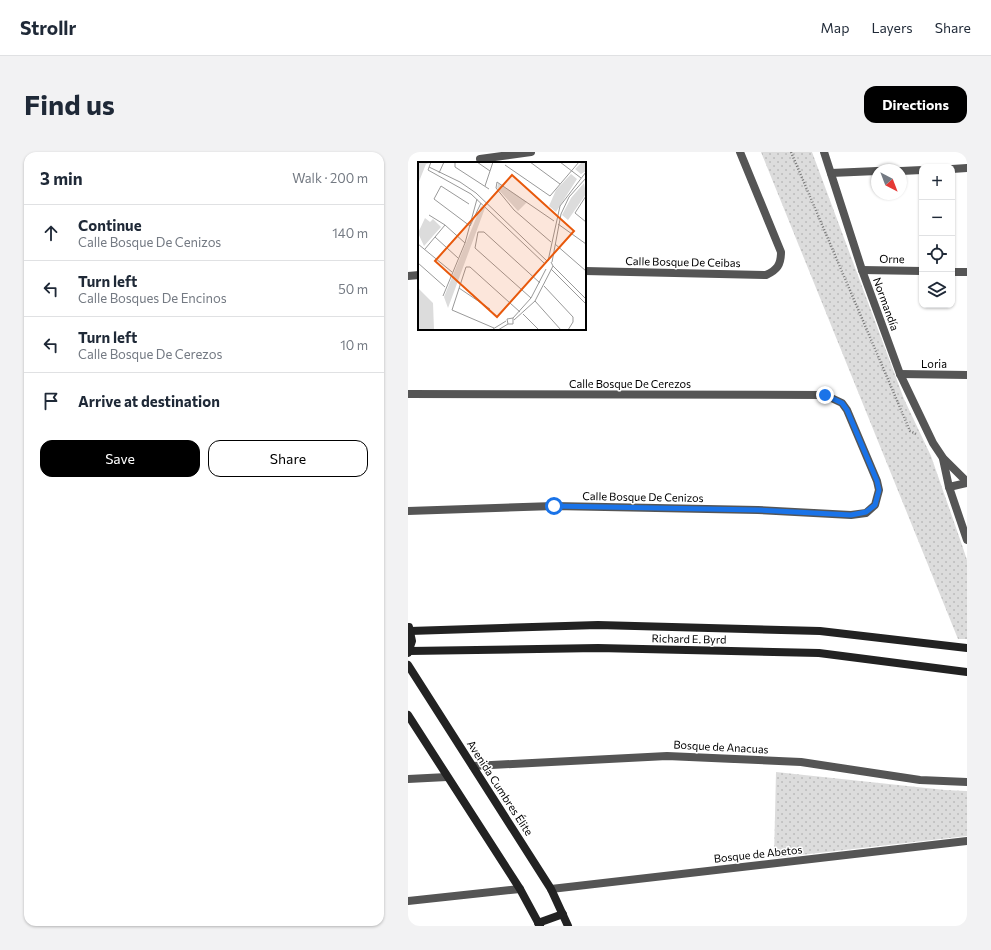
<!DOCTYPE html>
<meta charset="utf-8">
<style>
:root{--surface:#fff;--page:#f2f2f3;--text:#1f2937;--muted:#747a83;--line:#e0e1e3;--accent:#000}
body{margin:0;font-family:Commissioner,sans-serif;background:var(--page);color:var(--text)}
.controls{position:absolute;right:12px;top:12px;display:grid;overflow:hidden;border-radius:8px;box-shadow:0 1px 3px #0004}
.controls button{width:36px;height:36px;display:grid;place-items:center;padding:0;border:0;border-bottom:1px solid var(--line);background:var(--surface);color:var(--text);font:20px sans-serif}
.compass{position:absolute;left:463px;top:12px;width:36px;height:36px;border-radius:50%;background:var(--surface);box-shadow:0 1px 3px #0004;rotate:138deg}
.stop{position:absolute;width:12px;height:12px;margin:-9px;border:3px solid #1a73e8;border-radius:50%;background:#fff}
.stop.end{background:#1a73e8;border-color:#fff;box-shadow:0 1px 4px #0008}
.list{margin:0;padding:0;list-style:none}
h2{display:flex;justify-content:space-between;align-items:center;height:52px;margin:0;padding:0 16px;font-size:17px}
h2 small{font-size:13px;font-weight:400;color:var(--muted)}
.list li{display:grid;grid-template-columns:26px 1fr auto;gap:12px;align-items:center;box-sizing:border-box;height:56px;padding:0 16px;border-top:1px solid var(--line)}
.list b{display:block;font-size:15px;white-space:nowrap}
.list p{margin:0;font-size:13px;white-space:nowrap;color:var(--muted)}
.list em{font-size:13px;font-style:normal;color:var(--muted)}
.actions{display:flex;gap:8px;padding:12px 16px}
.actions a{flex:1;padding:9px 0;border:1px solid var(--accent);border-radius:12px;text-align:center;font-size:14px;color:var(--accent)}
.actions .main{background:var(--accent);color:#fff}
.icon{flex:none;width:22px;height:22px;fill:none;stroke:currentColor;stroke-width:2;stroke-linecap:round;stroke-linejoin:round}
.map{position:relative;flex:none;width:559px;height:774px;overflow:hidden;border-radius:12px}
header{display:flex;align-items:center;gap:24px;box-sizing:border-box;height:56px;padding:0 20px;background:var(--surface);border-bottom:1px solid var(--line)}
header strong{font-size:19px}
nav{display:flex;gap:22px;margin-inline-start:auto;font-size:14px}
.intro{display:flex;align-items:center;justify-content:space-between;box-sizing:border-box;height:96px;padding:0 24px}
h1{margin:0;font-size:28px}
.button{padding:10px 18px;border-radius:12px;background:var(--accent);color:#fff;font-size:14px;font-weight:700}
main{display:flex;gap:24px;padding:0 24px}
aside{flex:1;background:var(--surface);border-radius:12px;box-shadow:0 1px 3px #0004}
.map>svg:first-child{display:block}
.park{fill:url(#park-dots)}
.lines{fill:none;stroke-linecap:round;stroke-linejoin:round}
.path{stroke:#777;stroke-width:2.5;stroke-dasharray:1 2;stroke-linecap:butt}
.street{stroke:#555;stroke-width:8}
.secondary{stroke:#222;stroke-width:8}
.route{stroke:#1a73e8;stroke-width:5}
.labels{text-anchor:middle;stroke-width:3;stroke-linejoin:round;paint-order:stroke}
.street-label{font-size:11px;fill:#000;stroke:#fff}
.inset-road{fill:none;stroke:#999;stroke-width:1}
.view{fill:#e8590c;fill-opacity:0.15;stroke:#e8590c;stroke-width:2}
.inset-edge{fill:none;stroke:#000;stroke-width:2}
</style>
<header>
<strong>Strollr</strong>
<nav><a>Map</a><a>Layers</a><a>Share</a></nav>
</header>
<div class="intro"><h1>Find us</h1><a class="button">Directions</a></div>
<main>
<aside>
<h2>3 min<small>Walk · 200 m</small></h2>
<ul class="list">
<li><svg class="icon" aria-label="ahead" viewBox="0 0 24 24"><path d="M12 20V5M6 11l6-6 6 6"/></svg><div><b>Continue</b><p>Calle Bosque De Cenizos</p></div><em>140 m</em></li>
<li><svg class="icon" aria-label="left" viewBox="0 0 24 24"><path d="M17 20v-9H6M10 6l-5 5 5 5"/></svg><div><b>Turn left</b><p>Calle Bosques De Encinos</p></div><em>50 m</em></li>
<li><svg class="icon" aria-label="left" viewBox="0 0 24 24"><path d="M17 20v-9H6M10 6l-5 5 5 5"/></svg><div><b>Turn left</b><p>Calle Bosque De Cerezos</p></div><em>10 m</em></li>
<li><svg class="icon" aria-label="arrive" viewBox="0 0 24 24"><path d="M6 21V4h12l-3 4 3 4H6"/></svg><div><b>Arrive at destination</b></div></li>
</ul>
<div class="actions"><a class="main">Save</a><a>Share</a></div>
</aside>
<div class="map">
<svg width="559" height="774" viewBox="0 0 559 774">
<defs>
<pattern id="park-dots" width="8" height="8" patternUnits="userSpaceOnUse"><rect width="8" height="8" fill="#dcdcdc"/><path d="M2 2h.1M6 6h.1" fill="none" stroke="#bbb" stroke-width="1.8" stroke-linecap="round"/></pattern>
</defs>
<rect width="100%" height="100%" fill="#fff"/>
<g class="park">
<path d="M 353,0 L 404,0 L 496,247 L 523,304 L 554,393 L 559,408 L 559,487 L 550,487 Z"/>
<path d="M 368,620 L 537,638 L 559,639 L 559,684 L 366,706 Z"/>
</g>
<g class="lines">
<path class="path" d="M 383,0 L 502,279 L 508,282"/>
<g class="street">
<path d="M 416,0 L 454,118 L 492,222 L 525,291 L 535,306 L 559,330"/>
<path d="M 72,7 L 123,0"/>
<path d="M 544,17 L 559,16"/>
<path d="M 493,19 L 514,18"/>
<path d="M 423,21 L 469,19"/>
<path d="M 454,118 L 514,119"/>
<path d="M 177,119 L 358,123 C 369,118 373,113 373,100 L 332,0"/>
<path d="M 544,120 L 559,120"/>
<path d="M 0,124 L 11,123"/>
<path d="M 492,222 L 559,223"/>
<path d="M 0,242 L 417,243 L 434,251 L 439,258 L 469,329 L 471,338 L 467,353 L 458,361 L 443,363 L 350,358 L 146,354 L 0,359"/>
<path d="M 535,307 L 541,335 L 559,388"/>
<path d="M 541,335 L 559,331"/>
<path d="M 65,614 L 259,604 L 393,610 L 512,628 L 559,630"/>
<path d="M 0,627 L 39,625"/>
<path d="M 143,737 L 559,689"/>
<path d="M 0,749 L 112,737"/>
</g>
<g class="secondary">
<path d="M 2,479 L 190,473 L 412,479 L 559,496"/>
<path d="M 1,499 L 190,496 L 411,501 L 559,520"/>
<path d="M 0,501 L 4,489 L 1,475"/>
<path d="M 0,513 L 143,737 L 160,774"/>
<path d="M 0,563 L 112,737 L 132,774"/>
<path d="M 130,771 L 155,762"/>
</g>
</g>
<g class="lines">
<path class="route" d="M 146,354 L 350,358 L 443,363 L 458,360 L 467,353 L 471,338 L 469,329 L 439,258 L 434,251 L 417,243"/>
</g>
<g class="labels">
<g class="street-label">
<text transform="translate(484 107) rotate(1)" y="4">Orne</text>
<text transform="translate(275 110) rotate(1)" y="4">Calle Bosque De Ceibas</text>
<text transform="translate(478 152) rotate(70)" y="4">Normandía</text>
<text x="526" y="216">Loria</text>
<text x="222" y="236">Calle Bosque De Cerezos</text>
<text transform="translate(235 345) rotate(1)" y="4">Calle Bosque De Cenizos</text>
<text transform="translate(281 487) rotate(1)" y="4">Richard E. Byrd</text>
<text transform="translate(313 595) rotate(3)" y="4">Bosque de Anacuas</text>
<text transform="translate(92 636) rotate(57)" y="4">Avenida Cumbres Élite</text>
<text transform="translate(350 702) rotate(-6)" y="4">Bosque de Abetos</text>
</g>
</g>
<g transform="translate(10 10)">
<rect width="168" height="168" fill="#fff"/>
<path d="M 0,0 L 16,0 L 8,2 L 0,22 ZM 0,126 L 15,141 L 16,168 L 0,168 Z" fill="#dcdcdc"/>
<path d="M 164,0 L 168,0 L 168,9 L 163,12 L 157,7 ZM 153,12 L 159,17 L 138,50 L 131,44 L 138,28 ZM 80,21 L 109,40 L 100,49 L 79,26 ZM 166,21 L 168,32 L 150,58 L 144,53 L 153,36 ZM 63,44 L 67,46 L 30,146 L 26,135 ZM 7,56 L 12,60 L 15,57 L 23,65 L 6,84 L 0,71 Z" fill="#dcdcdc"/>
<path class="inset-road" d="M 13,0 L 10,8 L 53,32 L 126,101M 37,0 L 37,5 L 71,27M 59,0 L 72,9M 112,0 L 142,22M 142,0 L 163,16M 87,3 L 132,34 L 161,0M 11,5 L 42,20 L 58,31 L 129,99M 21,11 L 26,0M 67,24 L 75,0M 168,34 L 157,51 L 168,60M 51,42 L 23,24 L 16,37 L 52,64M 11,53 L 27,63 L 47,81M 140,62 L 168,82M 52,64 L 63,41M 17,75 L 40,96M 133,80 L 96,48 L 78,26 L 79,20 L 136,59M 0,82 L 34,110M 137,82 L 168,109M 7,87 L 27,63M 130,99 L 142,44 L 168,10M 134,100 L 143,52 L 151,35 L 168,16M 0,101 L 27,125M 135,104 L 168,137M 133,107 L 168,142M 126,124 L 155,155 L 155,160 L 150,168M 41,126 L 72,147M 25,134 L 47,81 L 59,37M 113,136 L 57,86 L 60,70 L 66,70 L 122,121M 117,139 L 143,168M 105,152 L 121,168M 95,156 L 113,136 L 128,107M 96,158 L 117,139 L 135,104 L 133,100M 76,166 L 34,148 L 48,105 L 52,105 L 102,150M 75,167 L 88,159M 80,168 L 90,162 L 95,162 L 95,156 L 89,157 L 90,162"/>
<path class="view" d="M 94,13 L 156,69 L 79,155 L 17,99 Z"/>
<rect width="168" height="168" class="inset-edge"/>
</g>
</svg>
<div class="controls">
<button>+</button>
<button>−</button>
<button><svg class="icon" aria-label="locate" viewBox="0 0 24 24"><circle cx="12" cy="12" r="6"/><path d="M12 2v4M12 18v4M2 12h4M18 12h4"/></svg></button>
<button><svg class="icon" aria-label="layers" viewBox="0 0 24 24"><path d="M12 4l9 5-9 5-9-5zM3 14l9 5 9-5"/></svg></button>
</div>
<svg class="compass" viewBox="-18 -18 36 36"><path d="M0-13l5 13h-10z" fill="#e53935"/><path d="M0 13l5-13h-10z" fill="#747a83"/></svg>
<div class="stop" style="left:146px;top:354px"></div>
<div class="stop end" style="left:417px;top:243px"></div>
</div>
</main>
